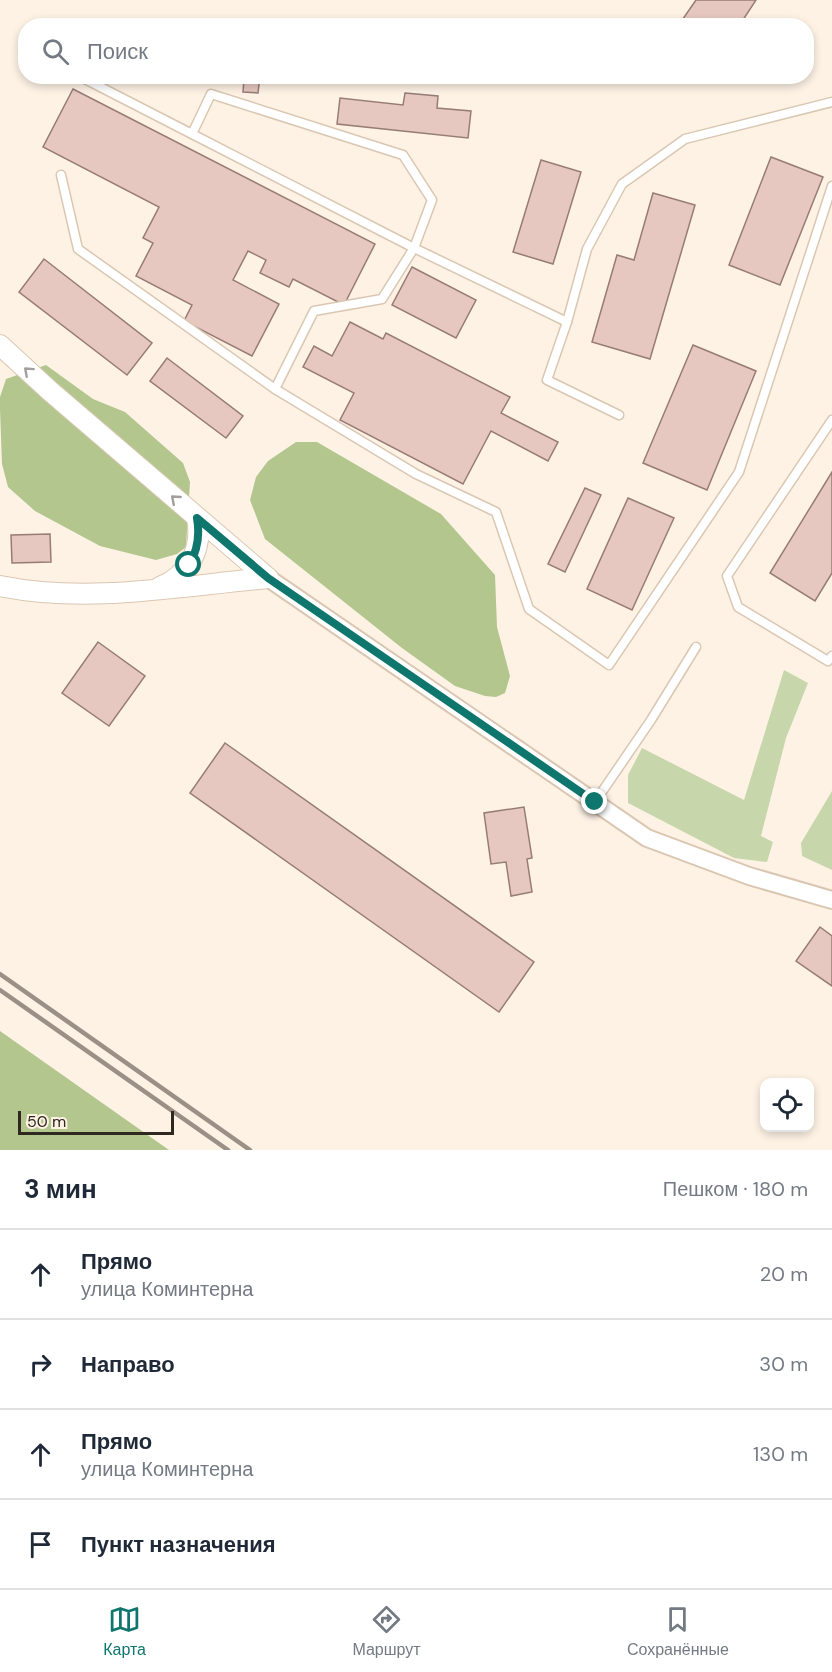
<!DOCTYPE html>
<html lang="ru">
<meta charset="utf-8">
<style>
:root{--surface:#fff;--page:#f2f2f3;--text:#1f2937;--muted:#747a83;--line:#e0e1e3;--accent:#0f766e}
body{margin:0;font-family:"DM Sans",sans-serif;background:var(--page);color:var(--text)}
.controls{position:absolute;right:18px;bottom:18px;display:grid;overflow:hidden;border-radius:12px;box-shadow:0 3px 9px #0003}
.controls button{width:54px;height:54px;display:grid;place-items:center;padding:0;border:0;border-bottom:2px solid var(--line);background:var(--surface);color:var(--text);font:30px sans-serif}
.scale{position:absolute;left:18px;bottom:15px;width:156px;box-sizing:border-box;padding-left:6px;border:3px solid #2f2820;border-top:0;font-size:16px;line-height:21px;white-space:nowrap;color:#2f2820;-webkit-text-stroke:4px #fef2e5;paint-order:stroke}
.stop{position:absolute;width:18px;height:18px;margin:-14px;border:4px solid #0f766e;border-radius:50%;background:#fff}
.stop.end{background:#0f766e;border-color:#fff;box-shadow:0 2px 6px #0008}
.list{margin:0;padding:0;list-style:none}
h2{display:flex;justify-content:space-between;align-items:center;height:78px;margin:0;padding:0 24px;font-size:26px}
h2 small{font-size:20px;font-weight:400;color:var(--muted)}
.list li{display:grid;grid-template-columns:39px 1fr auto;gap:18px;align-items:center;box-sizing:border-box;height:90px;padding:0 24px;border-top:2px solid var(--line)}
.list b{display:block;font-size:22px;white-space:nowrap}
.list p{margin:0;font-size:20px;white-space:nowrap;color:var(--muted)}
.list em{font-size:20px;font-style:normal;color:var(--muted)}
.icon{flex:none;width:33px;height:33px;fill:none;stroke:currentColor;stroke-width:2;stroke-linecap:round;stroke-linejoin:round}
.map{position:relative;flex:none;width:832px;height:1150px;overflow:hidden}
.search{position:absolute;background:var(--surface);box-shadow:0 3px 9px #0003;left:18px;right:18px;top:18px;height:66px;display:flex;align-items:center;gap:15px;box-sizing:border-box;padding:0 21px;border-radius:24px;color:var(--muted);font-size:22px}
.sheet{height:438px;background:var(--surface)}
nav{display:flex;justify-content:space-around;align-items:center;box-sizing:border-box;height:84px;border-top:2px solid var(--line);background:var(--surface);font-size:16px;color:var(--muted)}
nav a{display:grid;justify-items:center;gap:3px}
nav .on{color:var(--accent)}
.map>svg:first-child{display:block}
.green{fill:#c7d7ab}
.forest{fill:#b2c68e}
.building{fill:#e6c8c0;stroke:#977c75;stroke-width:1.5}
.lines{fill:none;stroke-linecap:round;stroke-linejoin:round}
.service-casing{stroke:#dac7b2;stroke-width:11}
.minor-casing{stroke:#dac7b2;stroke-width:20}
.tertiary-casing{stroke:#dac7b2;stroke-width:22}
.service{stroke:#fff;stroke-width:8}
.minor{stroke:#fff;stroke-width:16}
.tertiary{stroke:#fff;stroke-width:20}
.rail{stroke:#9a9085;stroke-width:4.5}
.oneway{stroke:#a19e9b}
.route{stroke:#0f766e;stroke-width:8}
</style>
<div class="map">
<svg width="832" height="1150" viewBox="0 0 832 1150">
<rect width="100%" height="100%" fill="#fef2e5"/>
<g class="green">
<path d="M 784,670 L 808,683 L 786,738 L 761,836 L 773,842 L 767,862 L 734,858 L 628,803 L 628,775 L 642,748 L 744,800 Z"/>
<path d="M 832,791 L 832,870 L 802,856 L 801,843 Z"/>
</g>
<g class="forest">
<path d="M 46,365 L 93,399 L 125,412 L 183,463 L 190,482 L 186,547 L 177,554 L 156,560 L 100,546 L 35,511 L 8,487 L 2,464 L 0,409 L 0,397 L 6,379 Z"/>
<path d="M 296,442 L 317,442 L 441,514 L 495,575 L 497,627 L 510,676 L 505,693 L 496,697 L 485,696 L 455,686 L 402,648 L 265,539 L 250,500 L 256,477 L 268,461 Z"/>
<path d="M 0,1031 L 169,1150 L 0,1150 Z"/>
</g>
<g class="building">
<path d="M 696,0 L 756,0 L 739,26 L 678,26 Z"/>
<path d="M 221,76 L 260,76 L 258,93 L 243,92 L 244,79 Z"/>
<path d="M 73,89 L 375,244 L 344,305 L 293,279 L 289,287 L 260,273 L 266,260 L 248,251 L 233,280 L 279,304 L 252,356 L 184,321 L 192,305 L 136,276 L 153,243 L 143,238 L 159,207 L 43,147 Z"/>
<path d="M 405,93 L 438,96 L 437,108 L 471,111 L 468,138 L 337,124 L 340,98 L 403,105 Z"/>
<path d="M 771,157 L 823,177 L 780,285 L 729,265 Z"/>
<path d="M 541,160 L 581,172 L 553,264 L 513,252 Z"/>
<path d="M 653,193 L 695,205 L 650,359 L 592,342 L 617,255 L 634,260 Z"/>
<path d="M 44,259 L 152,343 L 127,375 L 19,292 Z"/>
<path d="M 412,267 L 476,300 L 456,338 L 392,305 Z"/>
<path d="M 350,322 L 383,339 L 386,333 L 510,397 L 501,413 L 558,442 L 548,461 L 491,431 L 463,484 L 340,420 L 354,393 L 303,367 L 314,346 L 332,356 Z"/>
<path d="M 693,345 L 756,371 L 707,490 L 643,463 Z"/>
<path d="M 167,358 L 243,416 L 226,438 L 150,381 Z"/>
<path d="M 832,472 L 832,573 L 815,601 L 770,573 Z"/>
<path d="M 585,488 L 601,495 L 565,572 L 548,564 Z"/>
<path d="M 628,498 L 674,518 L 632,610 L 587,589 Z"/>
<path d="M 50,534 L 51,562 L 12,563 L 11,535 Z"/>
<path d="M 98,642 L 145,676 L 109,726 L 62,693 Z"/>
<path d="M 225,743 L 534,962 L 499,1012 L 190,793 Z"/>
<path d="M 524,807 L 532,858 L 527,859 L 532,892 L 511,896 L 506,862 L 491,864 L 484,813 Z"/>
<path d="M 820,927 L 832,936 L 832,986 L 796,961 Z"/>
</g>
<g class="lines">
<defs>
<g id="service">
<path d="M 79,76 L 192,134 L 211,94 L 403,155 L 432,200 L 414,248 L 567,322"/>
<path d="M 61,175 L 78,249 L 275,389 L 314,311 L 382,299 L 414,248 L 192,134"/>
<path d="M 275,389 L 416,474 L 496,512 L 529,609 L 609,665 L 739,472 L 832,186"/>
<path d="M 619,415 L 547,380 L 567,322 L 587,249 L 622,184 L 685,139 L 832,102"/>
<path d="M 832,420 L 727,576 L 738,607 L 828,661 L 832,656"/>
<path d="M 595,802 L 651,720 L 696,647"/>
</g>
<path id="minor" d="M 268,578 L 647,838 L 749,876 L 832,900"/>
<g id="tertiary">
<path d="M 0,345 L 50,391 L 268,578"/>
<path d="M 0,586 C 88,604 179,586 268,578"/>
<path d="M 160,587 C 189,575 203,549 197,518"/>
</g>
</defs>
<use href="#service" class="service-casing"/>
<use href="#minor" class="minor-casing"/>
<use href="#tertiary" class="tertiary-casing"/>
<use href="#service" class="service"/>
<use href="#minor" class="minor"/>
<use href="#tertiary" class="tertiary"/>
<g class="rail">
<path d="M 0,974 L 250,1150"/>
<path d="M 0,990 L 228,1150"/>
</g>
</g>
<defs><path id="oneway-chevron" d="M-2-3.5L2.5 0L-2 3.5" fill="none" stroke-width="1.6" stroke-linecap="round" stroke-linejoin="round" transform="scale(1.5)"/></defs>
<g class="oneway">
<use href="#oneway-chevron" transform="translate(28 371) rotate(-138)"/>
<use href="#oneway-chevron" transform="translate(175 499) rotate(-139)"/>
</g>
<g class="lines">
<path class="route" d="M 189,565 C 198,550 200,535 197,518 L 268,578 L 595,802"/>
</g>
</svg>
<div class="controls">
<button><svg class="icon" aria-label="locate" viewBox="0 0 24 24"><circle cx="12" cy="12" r="6"/><path d="M12 2v4M12 18v4M2 12h4M18 12h4"/></svg></button>
</div>
<div class="scale">50 m</div>
<div class="stop" style="left:189px;top:565px"></div>
<div class="stop end" style="left:595px;top:802px"></div>
<div class="search"><svg class="icon" aria-label="search" viewBox="0 0 24 24"><circle cx="10" cy="10" r="6"/><path d="M15 15l6 6"/></svg>Поиск</div>
</div>
<section class="sheet">
<h2>3 мин<small>Пешком · 180 m</small></h2>
<ul class="list">
<li><svg class="icon" aria-label="ahead" viewBox="0 0 24 24"><path d="M12 20V5M6 11l6-6 6 6"/></svg><div><b>Прямо</b><p>улица Коминтерна</p></div><em>20 m</em></li>
<li><svg class="icon" aria-label="right" viewBox="0 0 24 24"><path d="M7 20v-9h11M14 6l5 5-5 5"/></svg><div><b>Направо</b></div><em>30 m</em></li>
<li><svg class="icon" aria-label="ahead" viewBox="0 0 24 24"><path d="M12 20V5M6 11l6-6 6 6"/></svg><div><b>Прямо</b><p>улица Коминтерна</p></div><em>130 m</em></li>
<li><svg class="icon" aria-label="arrive" viewBox="0 0 24 24"><path d="M6 21V4h12l-3 4 3 4H6"/></svg><div><b>Пункт назначения</b></div></li>
</ul>
</section>
<nav>
<a class="on"><svg class="icon" aria-label="map" viewBox="0 0 24 24"><path d="M3 6l6-2 6 2 6-2v14l-6 2-6-2-6 2zM9 4v14M15 6v14"/></svg>Карта</a>
<a><svg class="icon" aria-label="directions" viewBox="0 0 24 24"><path d="M12 3l9 9-9 9-9-9zM9 14v-3h6M13 9l2 2-2 2"/></svg>Маршрут</a>
<a><svg class="icon" aria-label="saved" viewBox="0 0 24 24"><path d="M7 4h10v16l-5-4-5 4z"/></svg>Сохранённые</a>
</nav>
